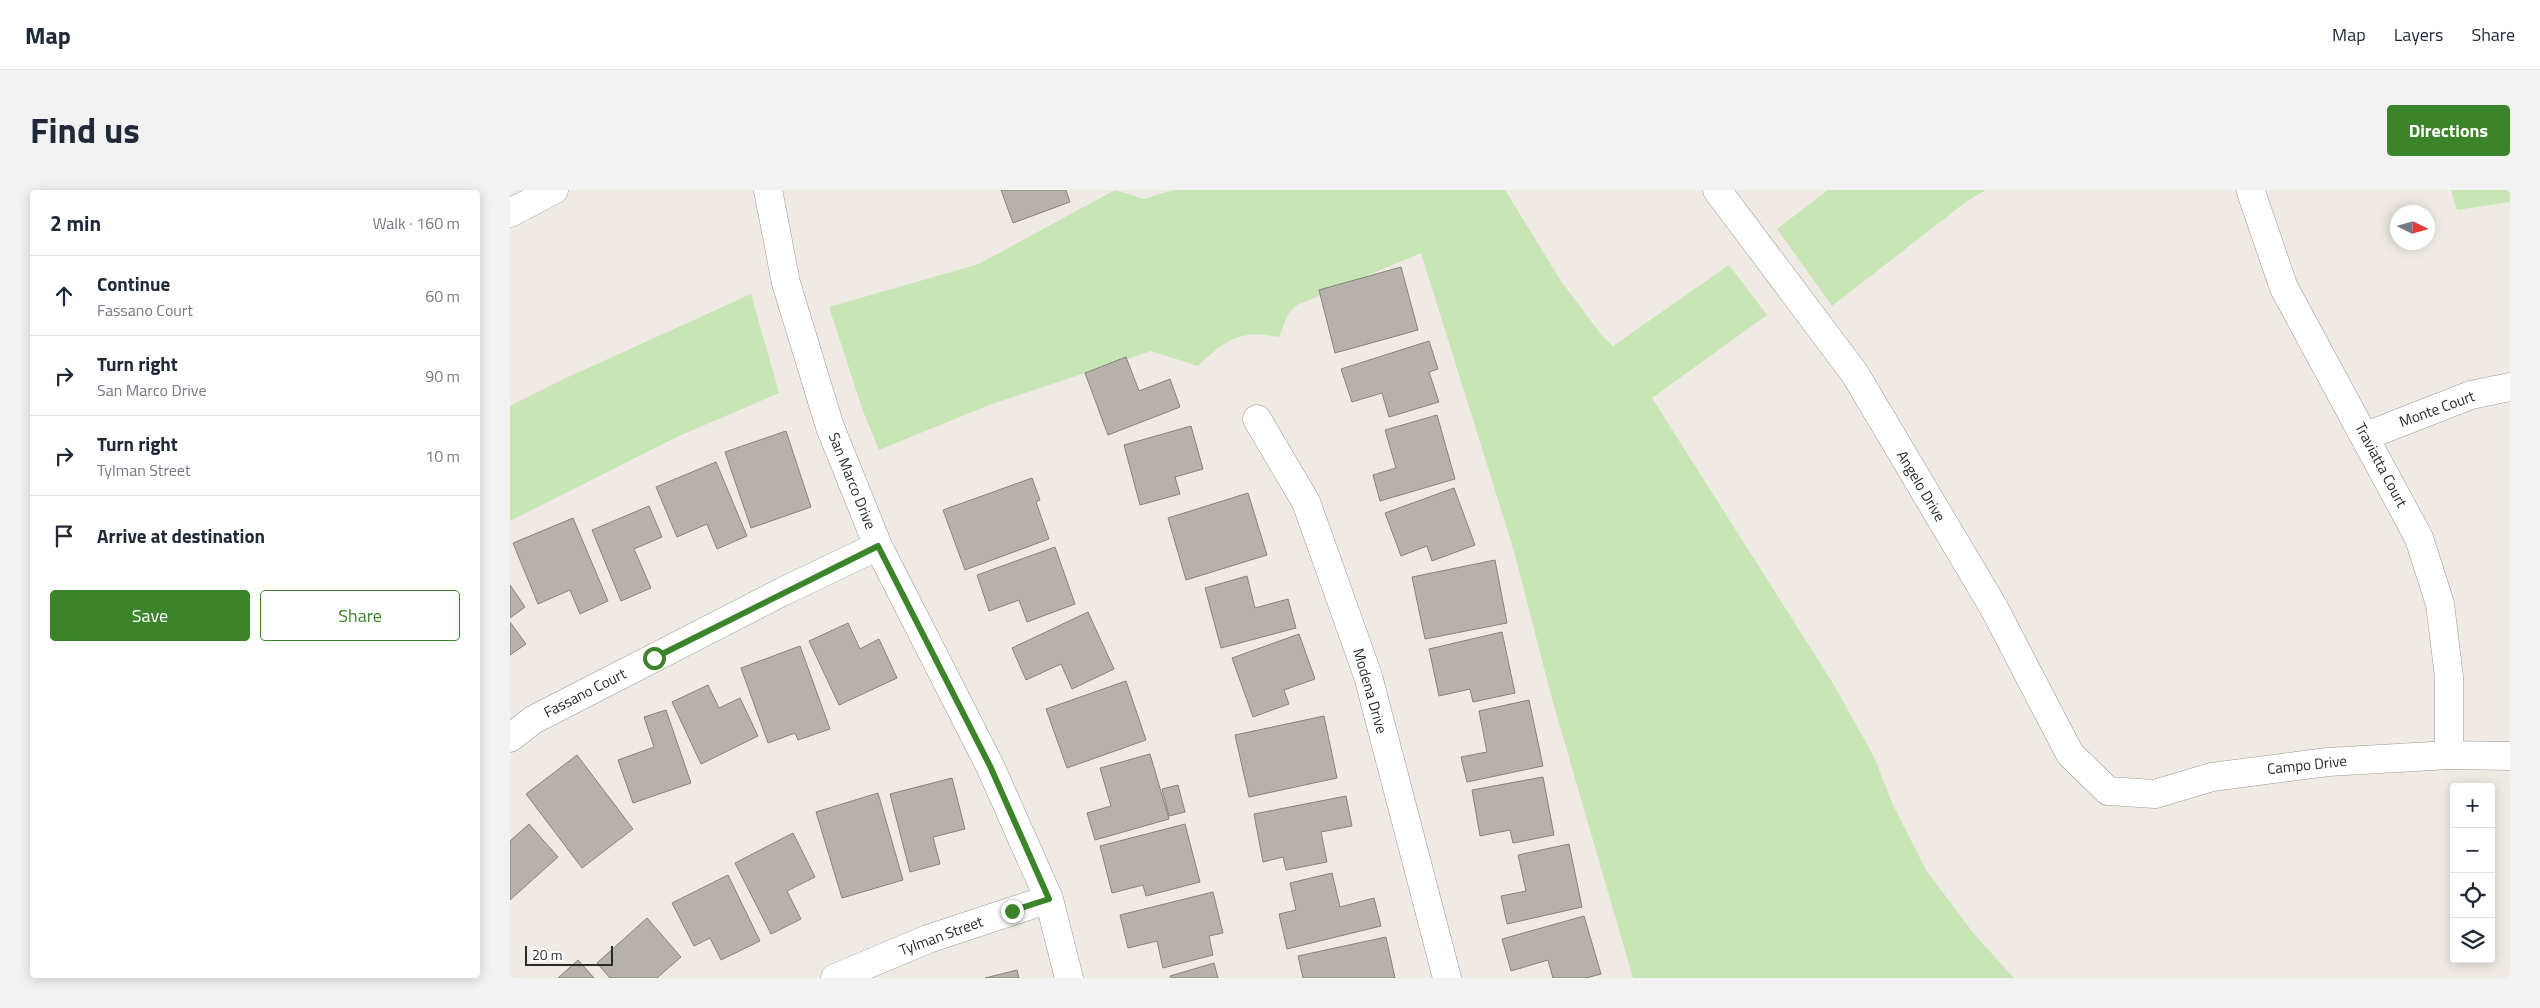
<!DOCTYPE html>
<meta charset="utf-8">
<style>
:root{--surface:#fff;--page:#f2f2f3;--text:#1f2937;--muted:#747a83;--line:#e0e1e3;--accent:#3c842a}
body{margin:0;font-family:"Titillium Web",sans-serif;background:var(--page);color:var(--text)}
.controls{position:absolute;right:15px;bottom:15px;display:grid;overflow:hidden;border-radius:5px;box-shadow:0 2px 12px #0003}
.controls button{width:45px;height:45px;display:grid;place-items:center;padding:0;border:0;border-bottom:1px solid var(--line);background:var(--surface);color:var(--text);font:25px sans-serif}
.compass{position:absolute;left:1880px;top:15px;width:45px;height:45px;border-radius:50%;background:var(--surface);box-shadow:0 2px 12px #0003;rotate:95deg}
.scale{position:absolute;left:15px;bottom:12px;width:88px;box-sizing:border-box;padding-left:5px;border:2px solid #2c2a27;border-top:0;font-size:14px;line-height:18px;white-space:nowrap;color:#2c2a27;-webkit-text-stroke:4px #fff;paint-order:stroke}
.stop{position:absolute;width:15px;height:15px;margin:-11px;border:4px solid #3c842a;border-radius:50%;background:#fff}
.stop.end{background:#3c842a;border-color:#fff;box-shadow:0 1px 5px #0008}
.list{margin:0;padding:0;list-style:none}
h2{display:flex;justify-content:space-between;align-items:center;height:65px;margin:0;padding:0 20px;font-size:21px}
h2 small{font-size:16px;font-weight:400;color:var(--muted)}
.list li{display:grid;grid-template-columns:32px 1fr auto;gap:15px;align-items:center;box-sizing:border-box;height:80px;padding:0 20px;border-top:1px solid var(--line)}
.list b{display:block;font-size:19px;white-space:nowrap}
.list p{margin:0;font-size:16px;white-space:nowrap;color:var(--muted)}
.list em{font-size:16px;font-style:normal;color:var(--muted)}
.actions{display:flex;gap:10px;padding:15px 20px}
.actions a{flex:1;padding:11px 0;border:1px solid var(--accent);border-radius:5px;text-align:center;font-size:18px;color:var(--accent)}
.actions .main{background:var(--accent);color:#fff}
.icon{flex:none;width:28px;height:28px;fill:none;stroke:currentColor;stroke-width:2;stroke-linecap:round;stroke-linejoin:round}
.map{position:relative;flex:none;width:2000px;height:788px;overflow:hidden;border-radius:5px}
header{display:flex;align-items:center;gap:30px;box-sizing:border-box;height:70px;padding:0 25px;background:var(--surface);border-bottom:1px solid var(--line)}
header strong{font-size:24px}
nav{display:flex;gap:28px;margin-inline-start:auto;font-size:18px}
.intro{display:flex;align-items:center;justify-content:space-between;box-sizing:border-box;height:120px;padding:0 30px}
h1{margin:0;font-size:35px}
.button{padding:12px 22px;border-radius:5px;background:var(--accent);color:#fff;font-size:18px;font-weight:700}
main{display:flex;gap:30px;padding:0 30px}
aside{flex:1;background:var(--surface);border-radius:5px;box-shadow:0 2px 12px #0003}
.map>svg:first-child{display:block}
.green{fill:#c8e5b6}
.building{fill:#b6b1ab;stroke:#87827c}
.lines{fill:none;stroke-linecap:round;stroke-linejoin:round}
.minor-casing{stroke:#9d9892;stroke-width:29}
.minor{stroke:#fff;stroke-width:28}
.route{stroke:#3c842a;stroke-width:6}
.labels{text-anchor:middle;stroke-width:4;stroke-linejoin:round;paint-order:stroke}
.street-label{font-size:15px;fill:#2c2a27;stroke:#fff}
</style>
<header>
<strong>Map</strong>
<nav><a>Map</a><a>Layers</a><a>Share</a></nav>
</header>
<div class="intro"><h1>Find us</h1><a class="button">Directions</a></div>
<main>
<aside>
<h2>2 min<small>Walk · 160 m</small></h2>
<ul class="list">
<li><svg class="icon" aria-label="ahead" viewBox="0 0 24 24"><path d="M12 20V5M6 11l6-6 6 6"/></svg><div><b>Continue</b><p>Fassano Court</p></div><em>60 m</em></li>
<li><svg class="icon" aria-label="right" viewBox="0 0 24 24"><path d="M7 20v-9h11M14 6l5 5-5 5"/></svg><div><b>Turn right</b><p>San Marco Drive</p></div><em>90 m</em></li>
<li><svg class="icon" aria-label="right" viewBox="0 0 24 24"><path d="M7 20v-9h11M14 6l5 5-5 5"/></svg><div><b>Turn right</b><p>Tylman Street</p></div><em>10 m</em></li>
<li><svg class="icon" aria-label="arrive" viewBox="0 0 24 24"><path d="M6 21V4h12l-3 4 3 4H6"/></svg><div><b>Arrive at destination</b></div></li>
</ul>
<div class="actions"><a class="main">Save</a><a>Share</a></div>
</aside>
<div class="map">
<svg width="2000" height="788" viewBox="0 0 2000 788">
<rect width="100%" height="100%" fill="#efeae3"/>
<g class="green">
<path d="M 605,0 L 634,9 L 663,0 L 995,0 L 1051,91 L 1093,147 L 1103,156 L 1219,75 L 1257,125 L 1142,208 L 1324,495 L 1364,567 L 1383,615 L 1416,680 L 1464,744 L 1504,788 L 1123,788 L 1042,509 L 1004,361 L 911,63 L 787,115 L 778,124 L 769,147 C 730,139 715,150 688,176 L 641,161 L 479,215 L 369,260 L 353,221 L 319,117 L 469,74 Z"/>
<path d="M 1318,0 L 1476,0 L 1457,11 L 1322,116 L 1267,39 Z"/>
<path d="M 1941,0 L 2000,0 L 2000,12 L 1947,20 Z"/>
<path d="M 241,104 L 269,203 L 169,246 L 0,331 L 0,216 L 56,188 Z"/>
</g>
<g class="building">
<path d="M 491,0 L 556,0 L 560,12 L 503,33 Z"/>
<path d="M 891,77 L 908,140 L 825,163 L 809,100 Z"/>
<path d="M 919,151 L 928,179 L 919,182 L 929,212 L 879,227 L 872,203 L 842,212 L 831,179 Z"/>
<path d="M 616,167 L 629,201 L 660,189 L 670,217 L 598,245 L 575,183 Z"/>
<path d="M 927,225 L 945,289 L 870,311 L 863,285 L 886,278 L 875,240 Z"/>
<path d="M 681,236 L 693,279 L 665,287 L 670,304 L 630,315 L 614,255 Z"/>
<path d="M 276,241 L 301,317 L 241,338 L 215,262 Z"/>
<path d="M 206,272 L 237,346 L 207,359 L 197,334 L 167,347 L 146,297 Z"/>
<path d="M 522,288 L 530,310 L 526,312 L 539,349 L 455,380 L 433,320 Z"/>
<path d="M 944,298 L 965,355 L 922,371 L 917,356 L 891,366 L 875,323 Z"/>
<path d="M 738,303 L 757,365 L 676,390 L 658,328 Z"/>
<path d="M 139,316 L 152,347 L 124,359 L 141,398 L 111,411 L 82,340 Z"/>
<path d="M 63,328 L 98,411 L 70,424 L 60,400 L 28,414 L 3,353 Z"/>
<path d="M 545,357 L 565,414 L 517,432 L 509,410 L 479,421 L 467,385 Z"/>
<path d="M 985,370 L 997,433 L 915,449 L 902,387 Z"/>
<path d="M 737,386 L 745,418 L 778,409 L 786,438 L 711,458 L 695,398 Z"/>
<path d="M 0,395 L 15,417 L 0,428 Z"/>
<path d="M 578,422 L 604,479 L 562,499 L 551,474 L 516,490 L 502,458 Z"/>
<path d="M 0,432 L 16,454 L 0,465 Z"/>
<path d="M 338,433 L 350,459 L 369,449 L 387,488 L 329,515 L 299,451 Z"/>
<path d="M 992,442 L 1005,503 L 963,512 L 960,499 L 929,506 L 919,459 Z"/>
<path d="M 789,444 L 805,489 L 774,500 L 779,514 L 743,527 L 722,468 Z"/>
<path d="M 290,456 L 320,539 L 288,550 L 285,543 L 258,553 L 231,478 Z"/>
<path d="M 616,491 L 636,550 L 557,578 L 536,519 Z"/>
<path d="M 198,495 L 209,518 L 230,508 L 248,546 L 191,574 L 162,512 Z"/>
<path d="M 1019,510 L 1033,576 L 957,592 L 951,567 L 977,562 L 969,521 Z"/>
<path d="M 156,520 L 181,593 L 123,613 L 108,570 L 144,557 L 134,527 Z"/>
<path d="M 814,526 L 827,588 L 739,607 L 725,545 Z"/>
<path d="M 640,564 L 659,629 L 585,650 L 577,623 L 601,616 L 590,578 Z"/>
<path d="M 67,565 L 123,639 L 72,678 L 16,604 Z"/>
<path d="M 1033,587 L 1044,645 L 1003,653 L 1000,640 L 970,646 L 962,600 Z"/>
<path d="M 442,588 L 455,639 L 423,647 L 430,674 L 400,682 L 380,604 Z"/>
<path d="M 668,595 L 675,622 L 659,626 L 652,599 Z"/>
<path d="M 368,603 L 393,690 L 332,708 L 306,622 Z"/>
<path d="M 836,606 L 842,636 L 811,642 L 817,672 L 776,680 L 773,667 L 753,672 L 744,624 Z"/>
<path d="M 19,634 L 48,667 L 0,710 L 0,651 Z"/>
<path d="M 675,634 L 690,692 L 636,706 L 633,695 L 602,703 L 590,656 Z"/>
<path d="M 283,643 L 305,687 L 277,701 L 291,729 L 261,744 L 225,673 Z"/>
<path d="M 1059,654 L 1072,717 L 997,734 L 991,706 L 1016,701 L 1008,665 Z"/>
<path d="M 822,683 L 830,717 L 864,708 L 871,736 L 777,759 L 769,724 L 786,720 L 780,693 Z"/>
<path d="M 218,685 L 250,751 L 211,770 L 200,748 L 184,756 L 162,713 Z"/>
<path d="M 703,702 L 713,743 L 699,746 L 703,765 L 653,778 L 647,751 L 618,758 L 610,725 Z"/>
<path d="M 1074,726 L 1091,784 L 1076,788 L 1043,788 L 1038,770 L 1001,781 L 992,749 Z"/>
<path d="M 137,728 L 171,767 L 147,788 L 100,788 L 87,773 Z"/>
<path d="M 876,747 L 885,788 L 793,788 L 788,766 Z"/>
<path d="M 68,770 L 84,788 L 48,788 Z"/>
<path d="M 704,773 L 708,788 L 661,788 L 660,786 Z"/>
<path d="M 507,780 L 509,788 L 475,788 Z"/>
</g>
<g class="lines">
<defs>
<g id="minor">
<path d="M 258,0 L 276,93 L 320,237 L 368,356 L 480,576 L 539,709 L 559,788"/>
<path d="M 1207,0 L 1345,184 L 1484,418 L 1560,564 L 1598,601 L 1645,604 L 1702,587 L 1818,572 L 1939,565 L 2000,566"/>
<path d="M 1741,2 L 1774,98 L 1909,348 L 1930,414 L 1939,487 L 1939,565"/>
<path d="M 0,23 L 44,0"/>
<path d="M 747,229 L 796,312 L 858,486 L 937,788"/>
<path d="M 1856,246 L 1961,205 L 2000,197"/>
<path d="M 0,548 L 23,530 L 272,402 L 368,356"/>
<path d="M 325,788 L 418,749 L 539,709"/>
</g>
</defs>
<use href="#minor" class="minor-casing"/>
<use href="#minor" class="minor"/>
</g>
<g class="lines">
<path class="route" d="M 144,468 L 368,356 L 480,576 L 539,709 L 502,721"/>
</g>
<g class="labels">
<g class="street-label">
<text transform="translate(1927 219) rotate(-20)" y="5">Monte Court</text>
<text transform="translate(1871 275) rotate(62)" y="5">Traviatta Court</text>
<text transform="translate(342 291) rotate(68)" y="5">San Marco Drive</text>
<text transform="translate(1411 296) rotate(59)" y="5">Angelo Drive</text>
<text transform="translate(860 501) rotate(74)" y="5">Modena Drive</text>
<text transform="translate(75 503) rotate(-27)" y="5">Fassano Court</text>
<text transform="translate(1797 575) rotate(-6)" y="5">Campo Drive</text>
<text transform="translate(431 746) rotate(-20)" y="5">Tylman Street</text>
</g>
</g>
</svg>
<div class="controls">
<button>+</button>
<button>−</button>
<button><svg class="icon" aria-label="locate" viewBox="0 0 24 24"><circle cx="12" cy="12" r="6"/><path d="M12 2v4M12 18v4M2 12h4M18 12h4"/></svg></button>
<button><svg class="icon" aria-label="layers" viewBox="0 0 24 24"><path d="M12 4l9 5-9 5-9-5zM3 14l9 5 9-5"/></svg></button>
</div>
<svg class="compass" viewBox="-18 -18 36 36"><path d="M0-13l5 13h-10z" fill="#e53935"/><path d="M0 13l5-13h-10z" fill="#747a83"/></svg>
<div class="scale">20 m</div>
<div class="stop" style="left:144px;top:468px"></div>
<div class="stop end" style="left:502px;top:721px"></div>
</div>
</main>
